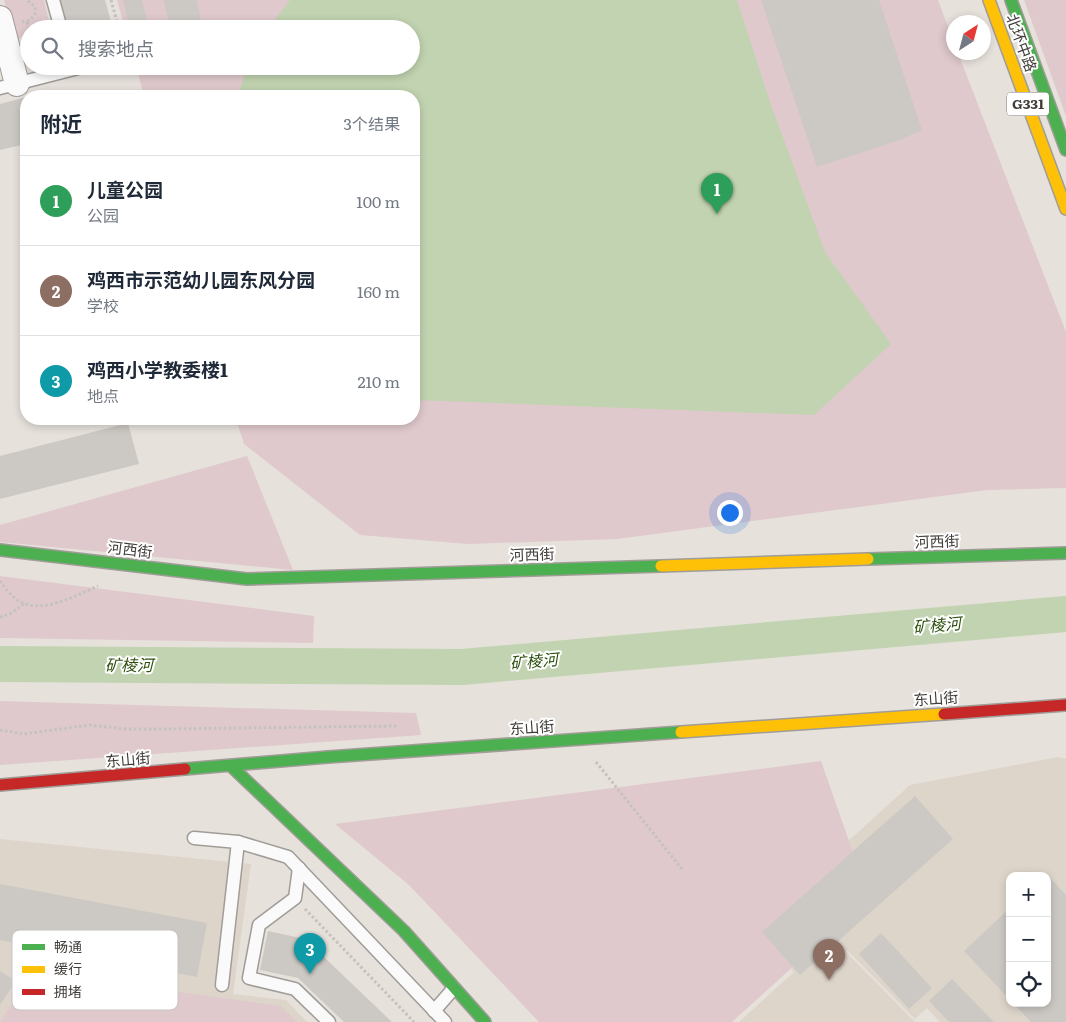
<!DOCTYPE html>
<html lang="zh">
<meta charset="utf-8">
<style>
:root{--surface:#fff;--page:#f2f2f3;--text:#1f2937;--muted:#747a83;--line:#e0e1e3;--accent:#7a7671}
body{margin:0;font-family:Literata,"Noto Sans SC",serif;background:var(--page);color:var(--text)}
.controls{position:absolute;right:15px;bottom:15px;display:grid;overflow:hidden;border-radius:10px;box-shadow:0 2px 8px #0003}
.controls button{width:45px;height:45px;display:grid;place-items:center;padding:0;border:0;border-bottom:1px solid var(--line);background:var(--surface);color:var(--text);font:25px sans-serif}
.compass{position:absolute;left:946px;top:15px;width:45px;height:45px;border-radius:50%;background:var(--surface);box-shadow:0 2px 8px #0003;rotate:36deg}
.you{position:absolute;left:729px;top:512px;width:18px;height:18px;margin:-12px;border:4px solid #fff;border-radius:50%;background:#1a73e8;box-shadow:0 0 0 8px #1a73e833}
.badge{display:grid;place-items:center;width:32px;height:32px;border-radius:50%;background:var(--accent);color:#fff;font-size:16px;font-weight:700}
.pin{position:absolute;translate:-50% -41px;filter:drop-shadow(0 1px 2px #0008)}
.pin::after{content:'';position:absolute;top:26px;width:18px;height:15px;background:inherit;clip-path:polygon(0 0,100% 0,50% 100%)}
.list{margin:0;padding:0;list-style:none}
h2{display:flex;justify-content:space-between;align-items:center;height:65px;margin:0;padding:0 20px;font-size:21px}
h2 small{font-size:16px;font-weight:400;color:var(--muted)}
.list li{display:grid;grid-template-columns:32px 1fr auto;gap:15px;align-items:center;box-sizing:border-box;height:90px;padding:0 20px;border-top:1px solid var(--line)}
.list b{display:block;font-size:19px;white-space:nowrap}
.list p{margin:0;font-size:16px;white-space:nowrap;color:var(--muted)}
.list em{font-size:16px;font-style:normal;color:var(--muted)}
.icon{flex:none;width:28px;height:28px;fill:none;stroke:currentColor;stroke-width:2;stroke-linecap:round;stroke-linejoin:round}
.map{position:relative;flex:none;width:1066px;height:1022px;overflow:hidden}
.search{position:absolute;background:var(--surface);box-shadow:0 2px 8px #0003;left:20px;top:20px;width:400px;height:55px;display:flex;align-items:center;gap:12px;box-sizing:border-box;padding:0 18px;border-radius:28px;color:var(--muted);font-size:19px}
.panel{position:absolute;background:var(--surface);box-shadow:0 2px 8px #0003;left:20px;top:90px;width:400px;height:335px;border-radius:20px}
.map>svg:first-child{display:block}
.built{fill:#ded5ca;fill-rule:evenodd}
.green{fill:#e0c9cc}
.water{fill:#c1d3b0}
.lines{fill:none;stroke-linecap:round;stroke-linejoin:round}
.river{stroke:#c1d3b0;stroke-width:36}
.building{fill:#ccc9c4}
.lane-casing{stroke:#a09c98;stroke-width:15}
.street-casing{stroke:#a09c98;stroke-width:26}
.fast-casing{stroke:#a09c98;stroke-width:14}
.slow-casing{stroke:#a09c98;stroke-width:14}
.jam-casing{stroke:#a09c98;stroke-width:14}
.path{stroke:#c4c2c0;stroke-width:3;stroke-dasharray:2.5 2.5;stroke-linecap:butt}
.lane{stroke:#fbfafa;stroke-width:12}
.street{stroke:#fbfafa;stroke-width:24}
.fast{stroke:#4caf50;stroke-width:11}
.slow{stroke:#ffc107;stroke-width:11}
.jam{stroke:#c62828;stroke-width:11}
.labels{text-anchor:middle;stroke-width:4;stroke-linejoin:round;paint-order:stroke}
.shield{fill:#fff;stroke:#797674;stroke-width:1}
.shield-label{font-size:14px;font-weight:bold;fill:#403c38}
.street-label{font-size:15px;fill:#403c38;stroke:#fff}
.water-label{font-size:16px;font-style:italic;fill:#2d4f0c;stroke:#fff}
.key{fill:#fff;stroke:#c6c4c3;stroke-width:1}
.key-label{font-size:14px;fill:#403c38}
</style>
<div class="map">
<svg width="1066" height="1022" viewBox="0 0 1066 1022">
<rect width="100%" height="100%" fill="#e6e1db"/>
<g class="built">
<path d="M 1058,757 L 1066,759 L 1066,1022 L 940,1022 L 927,1008 L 915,1019 L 847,950 L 846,952 L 915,1022 L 739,1022 L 794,972 L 752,928 L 910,785 ZM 1010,876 L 1047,876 L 1047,1003 L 1010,1003 Z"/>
<path d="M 0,839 L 251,864 L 233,994 L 286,1000 L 307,1022 L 0,1022 Z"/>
</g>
<g class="green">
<path d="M 4,0 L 44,0 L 51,29 L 29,29 L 29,36 L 15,39 Z"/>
<path d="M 117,0 L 938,0 L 953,40 L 954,52 L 958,53 L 1066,332 L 1066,488 L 987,490 L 617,539 L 468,544 L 360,535 L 244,444 L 236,419 L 414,419 L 414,96 L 144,96 L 136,66 L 411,66 L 411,29 L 125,29 Z"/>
<path d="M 1024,0 L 1066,0 L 1066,116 Z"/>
<path d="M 247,456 L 293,570 L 0,542 L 0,525 Z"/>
<path d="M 0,576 L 314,616 L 313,643 L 0,638 Z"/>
<path d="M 0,701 L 416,713 L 421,735 L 0,765 Z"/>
<path d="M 821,761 L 869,898 L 732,1022 L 539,1022 L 409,885 L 335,824 Z"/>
<path d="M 32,972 L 281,1006 L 297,1022 L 0,1022 Z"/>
</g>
<path class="water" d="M 290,0 L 737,0 L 770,102 L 825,252 L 891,344 L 814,415 L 414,400 L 414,96 L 238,96 L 247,66 L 411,66 L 411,29 L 268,29 Z"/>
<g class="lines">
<path class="river" d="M 0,664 L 462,667 L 1066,614"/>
</g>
<g class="building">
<path d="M 58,0 L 105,0 L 113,29 L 65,29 Z"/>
<path d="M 123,0 L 142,0 L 149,29 L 130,29 Z"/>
<path d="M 164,0 L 197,0 L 202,26 L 185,29 L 170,29 Z"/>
<path d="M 761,0 L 879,0 L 922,130 L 900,140 L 817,167 Z"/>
<path d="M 26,97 L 26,144 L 0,150 L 0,104 Z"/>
<path d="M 128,423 L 139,464 L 0,499 L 0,456 Z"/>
<path d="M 915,796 L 953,839 L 800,975 L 762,932 Z"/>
<path d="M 1046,873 L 1066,895 L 1066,1022 L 1031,1022 L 1013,1003 L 1047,1003 L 1047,876 L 1043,876 Z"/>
<path d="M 0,884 L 207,923 L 197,977 L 0,940 Z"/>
<path d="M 1010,908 L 1010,1000 L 964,951 Z"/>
<path d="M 268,931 L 305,939 L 392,1022 L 344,1022 L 298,978 L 260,970 Z"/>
<path d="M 881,933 L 932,988 L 909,1009 L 859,954 Z"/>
<path d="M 0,971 L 16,981 L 0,1005 Z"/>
<path d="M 952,979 L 994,1022 L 949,1022 L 929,1001 Z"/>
</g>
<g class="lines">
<defs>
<g id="lane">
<path d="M 53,0 L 61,29"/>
<path d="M 0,88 L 86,66"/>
<path d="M 194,838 L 238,842 L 288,857 L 445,1022"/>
<path d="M 299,868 L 295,898 L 259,925 L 249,978 L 295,989 L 329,1022"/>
<path d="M 222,985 L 238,842"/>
<path d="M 434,1011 L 454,988"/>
</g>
<path id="street" d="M 0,18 L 17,84"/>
<g id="fast">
<path d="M 1011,0 L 1066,150"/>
<path d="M 0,550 L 247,579 L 661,566"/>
<path d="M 868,559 L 1066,553"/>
<path d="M 231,766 L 404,931 L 485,1022"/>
<path d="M 185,769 L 328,757 L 681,732"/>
</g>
<g id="slow">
<path d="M 989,0 L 1066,209"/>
<path d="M 661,566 L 868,559"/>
<path d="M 681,732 L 944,714"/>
</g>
<g id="jam">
<path d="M 944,714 L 1066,705"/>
<path d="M 0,785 L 185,769"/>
</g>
</defs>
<use href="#lane" class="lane-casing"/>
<use href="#street" class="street-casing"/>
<use href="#fast" class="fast-casing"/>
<use href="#slow" class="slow-casing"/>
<use href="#jam" class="jam-casing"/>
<g class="path">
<path d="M 111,0 L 119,29"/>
<path d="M 22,22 L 30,20 L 35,14 L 35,7 L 27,0"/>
<path d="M 27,22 L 29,29"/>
<path d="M 0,581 C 5,588 11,596 19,601 C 43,615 76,595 98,586"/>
<path d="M 0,617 L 10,614 L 25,603"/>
<path d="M 0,730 L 23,734 L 90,725 L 124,729 L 159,729 L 398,726"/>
<path d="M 596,762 L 682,869"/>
<path d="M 305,909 L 414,1022"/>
</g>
<use href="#lane" class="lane"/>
<use href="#street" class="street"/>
<use href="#fast" class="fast"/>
<use href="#slow" class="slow"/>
<use href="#jam" class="jam"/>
</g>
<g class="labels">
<rect class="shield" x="1007" y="92.5" width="42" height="23" rx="4"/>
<g class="shield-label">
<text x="1028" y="109">G331</text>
</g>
<g class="street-label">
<text transform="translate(1021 43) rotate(70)" y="5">北环中路</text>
<text transform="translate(937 542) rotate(-2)" y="5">河西街</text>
<text transform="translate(130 550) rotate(7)" y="5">河西街</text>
<text transform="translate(532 555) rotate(-2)" y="5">河西街</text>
<text transform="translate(936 699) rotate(-4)" y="5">东山街</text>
<text transform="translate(532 728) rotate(-4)" y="5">东山街</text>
<text transform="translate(128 760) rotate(-5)" y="5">东山街</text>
</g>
<g class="water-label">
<text transform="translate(937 625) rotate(-5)" y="6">矿棱河</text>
<text transform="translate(534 661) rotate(-5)" y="6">矿棱河</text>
<text x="129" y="671">矿棱河</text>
</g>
</g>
<rect x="12" y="930" width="166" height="80" rx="8" class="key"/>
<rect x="22" y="944" width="23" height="6" fill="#4caf50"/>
<rect x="22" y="966" width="23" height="7" fill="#ffc107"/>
<rect x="22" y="989" width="23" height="6" fill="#c62828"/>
<g class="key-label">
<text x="54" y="952">畅通</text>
<text x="54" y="974">缓行</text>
<text x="54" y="997">拥堵</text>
</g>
</svg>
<div class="controls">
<button>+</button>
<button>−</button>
<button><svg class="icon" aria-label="locate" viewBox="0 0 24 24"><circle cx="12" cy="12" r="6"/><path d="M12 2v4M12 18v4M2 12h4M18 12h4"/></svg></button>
</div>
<svg class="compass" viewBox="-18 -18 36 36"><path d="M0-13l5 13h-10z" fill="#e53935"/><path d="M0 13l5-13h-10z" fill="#747a83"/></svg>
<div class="you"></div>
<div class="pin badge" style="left:717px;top:214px;background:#2e9e5b">1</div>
<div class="pin badge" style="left:829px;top:980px;background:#8d6e63">2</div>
<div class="pin badge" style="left:310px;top:974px;background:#0f9aa8">3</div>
<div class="search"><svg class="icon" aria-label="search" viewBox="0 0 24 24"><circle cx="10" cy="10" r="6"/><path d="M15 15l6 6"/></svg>搜索地点</div>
<section class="panel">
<h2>附近<small>3个结果</small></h2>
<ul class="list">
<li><span class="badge" style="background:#2e9e5b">1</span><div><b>儿童公园</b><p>公园</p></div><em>100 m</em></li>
<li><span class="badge" style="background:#8d6e63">2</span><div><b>鸡西市示范幼儿园东风分园</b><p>学校</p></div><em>160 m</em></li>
<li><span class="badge" style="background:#0f9aa8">3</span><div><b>鸡西小学教委楼1</b><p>地点</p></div><em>210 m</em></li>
</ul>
</section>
</div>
